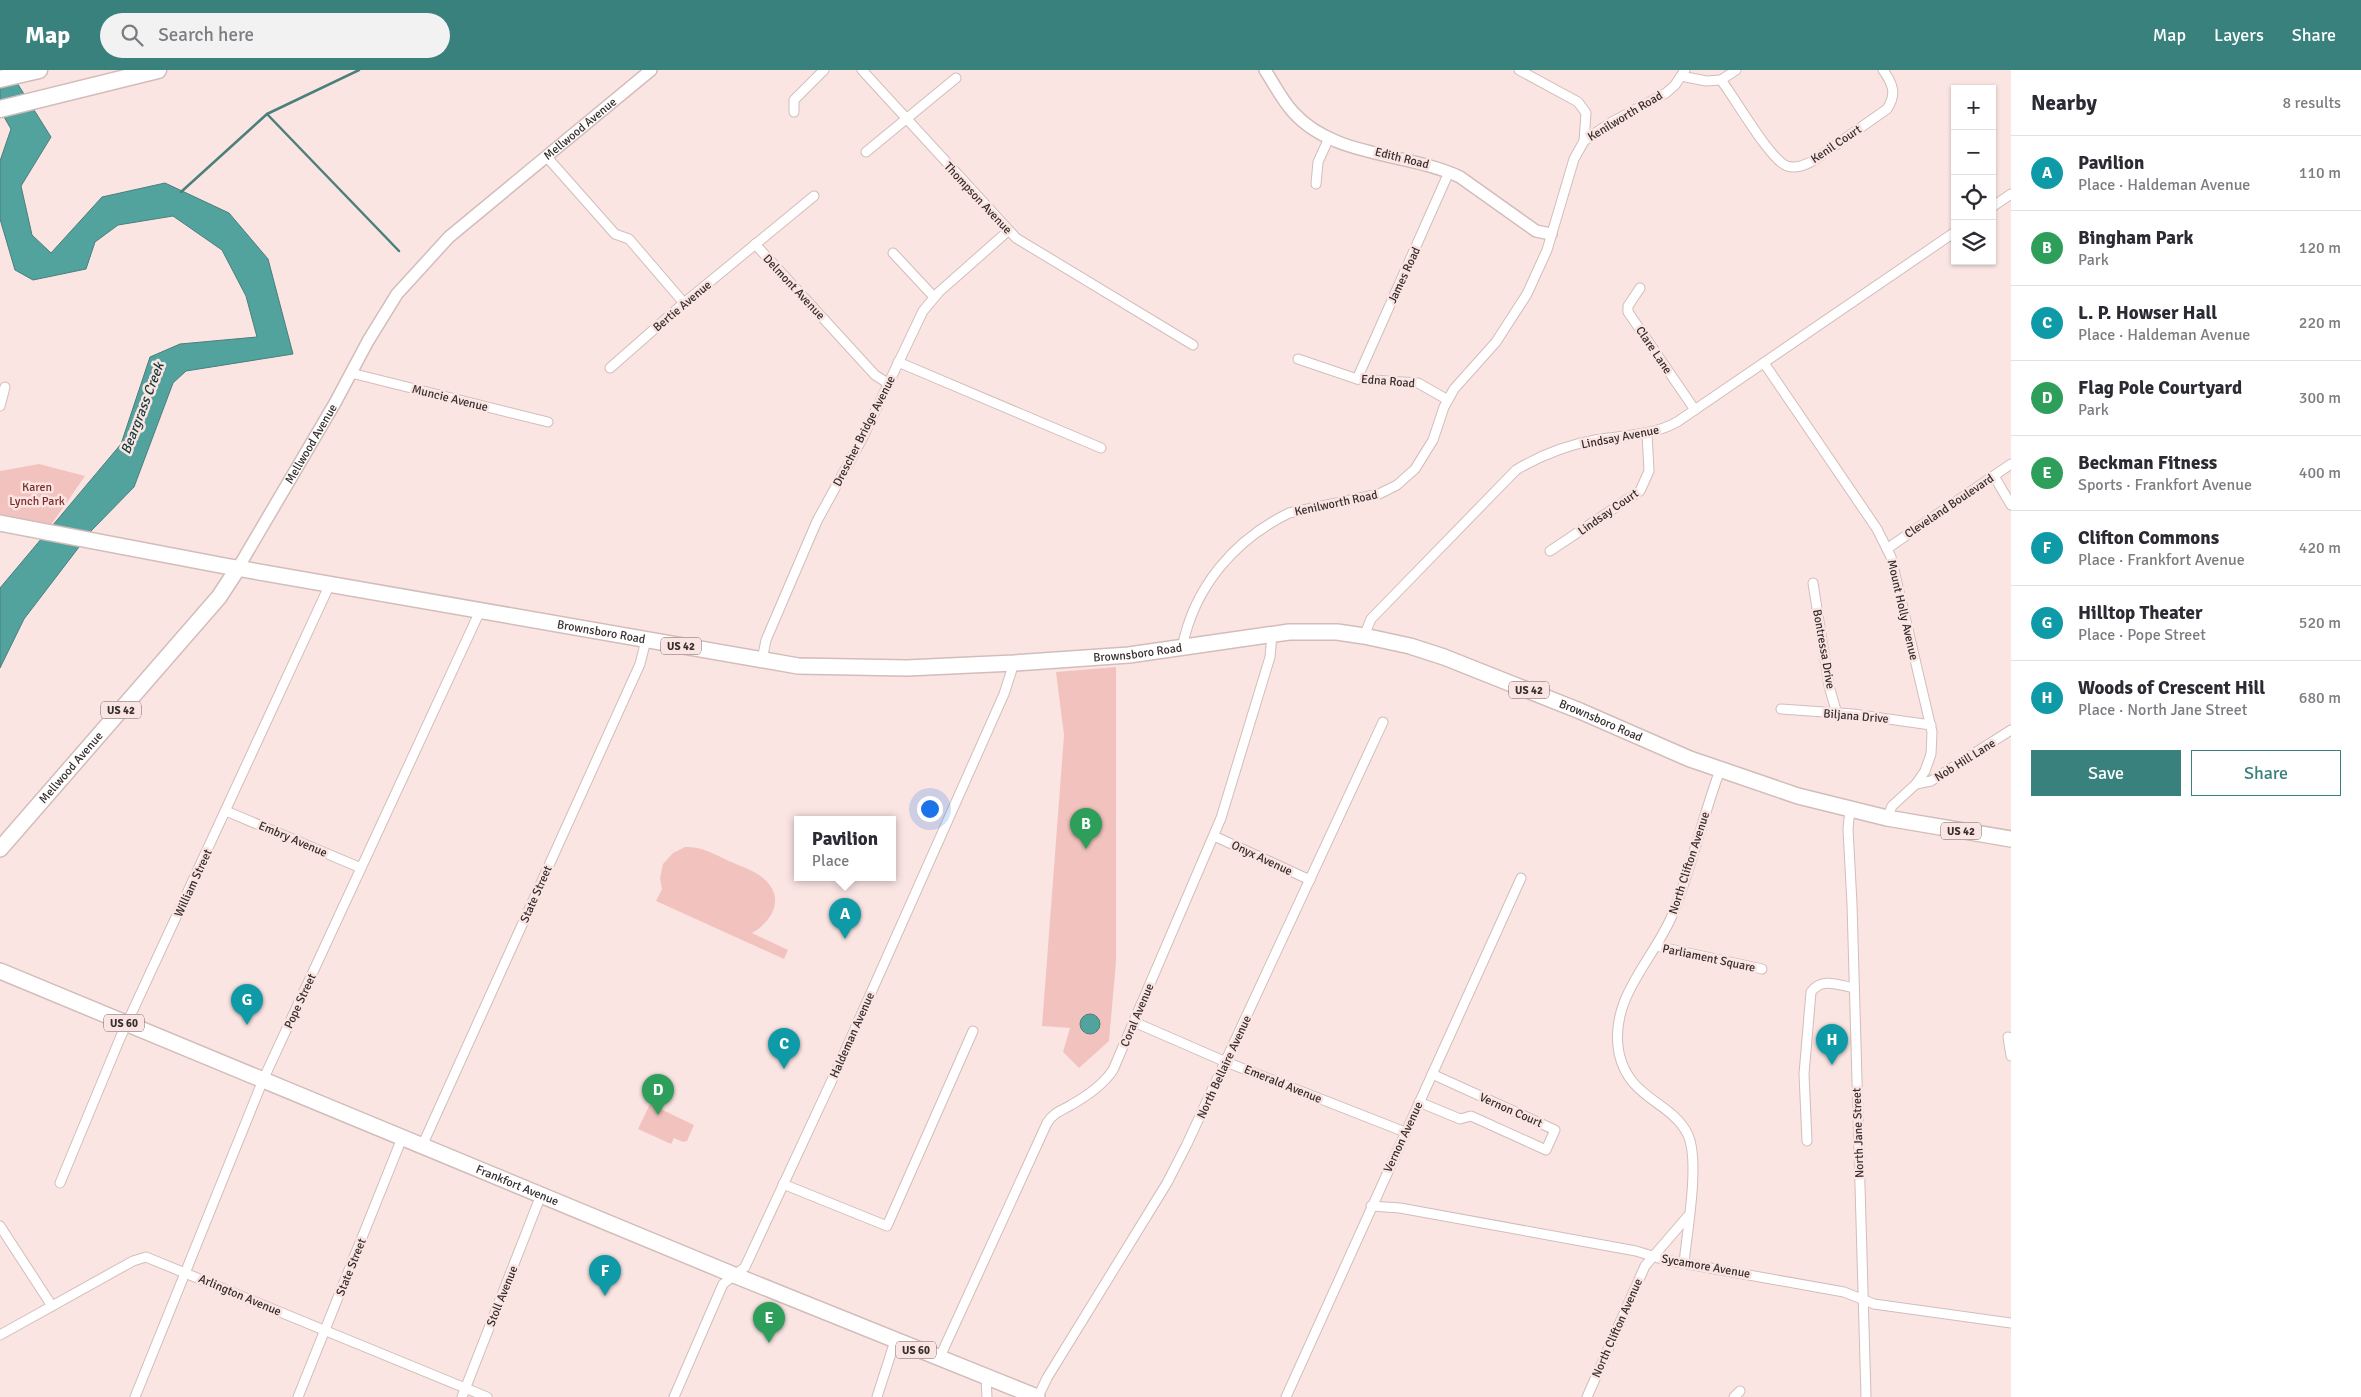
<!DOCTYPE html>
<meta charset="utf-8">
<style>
:root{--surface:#fff;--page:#f2f2f3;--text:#2b2b33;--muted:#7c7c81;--line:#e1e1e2;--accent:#39817d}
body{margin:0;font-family:Signika,sans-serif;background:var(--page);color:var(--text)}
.controls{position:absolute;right:15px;top:15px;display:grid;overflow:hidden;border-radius:0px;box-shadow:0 1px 4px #0004}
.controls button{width:45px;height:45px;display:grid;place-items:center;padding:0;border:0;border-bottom:1px solid var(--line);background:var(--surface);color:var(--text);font:25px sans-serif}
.you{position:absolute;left:929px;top:738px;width:18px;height:18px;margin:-12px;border:4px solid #fff;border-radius:50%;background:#1a73e8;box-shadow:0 0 0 8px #1a73e833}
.badge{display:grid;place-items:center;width:32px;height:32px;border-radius:50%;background:var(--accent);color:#fff;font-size:16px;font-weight:700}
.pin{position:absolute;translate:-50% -41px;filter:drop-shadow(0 1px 2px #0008)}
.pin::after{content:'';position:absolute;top:26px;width:18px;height:15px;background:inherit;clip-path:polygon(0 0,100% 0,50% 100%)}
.popup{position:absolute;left:794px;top:746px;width:102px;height:65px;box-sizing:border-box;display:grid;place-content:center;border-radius:0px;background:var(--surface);filter:drop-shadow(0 1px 4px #0005);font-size:16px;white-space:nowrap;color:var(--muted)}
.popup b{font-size:19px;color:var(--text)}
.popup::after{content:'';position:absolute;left:50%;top:100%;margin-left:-10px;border:10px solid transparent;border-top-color:var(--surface)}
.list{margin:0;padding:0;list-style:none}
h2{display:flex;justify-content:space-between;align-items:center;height:65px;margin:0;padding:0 20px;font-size:21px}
h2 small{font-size:16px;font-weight:400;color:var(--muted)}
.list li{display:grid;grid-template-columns:32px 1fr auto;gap:15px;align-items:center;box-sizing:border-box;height:75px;padding:0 20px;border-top:1px solid var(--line)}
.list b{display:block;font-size:19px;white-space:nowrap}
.list p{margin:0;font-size:16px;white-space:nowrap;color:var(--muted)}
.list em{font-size:16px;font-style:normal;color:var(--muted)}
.actions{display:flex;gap:10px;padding:15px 20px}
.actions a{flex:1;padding:11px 0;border:1px solid var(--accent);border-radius:0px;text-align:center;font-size:18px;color:var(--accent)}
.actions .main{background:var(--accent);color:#fff}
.icon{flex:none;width:28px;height:28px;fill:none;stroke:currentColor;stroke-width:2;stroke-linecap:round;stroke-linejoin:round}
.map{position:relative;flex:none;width:2011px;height:1327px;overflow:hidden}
header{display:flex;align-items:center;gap:30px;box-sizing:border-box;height:70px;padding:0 25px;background:var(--accent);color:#fff}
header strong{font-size:24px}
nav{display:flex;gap:28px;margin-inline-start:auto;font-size:18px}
.search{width:350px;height:45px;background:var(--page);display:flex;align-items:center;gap:12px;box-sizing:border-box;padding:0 18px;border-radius:28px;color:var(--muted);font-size:19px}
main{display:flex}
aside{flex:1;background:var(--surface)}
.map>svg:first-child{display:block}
.green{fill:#f2c3be}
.water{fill:#52a29e;stroke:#4a7f7c}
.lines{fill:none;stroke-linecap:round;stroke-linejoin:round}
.stream{stroke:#4a7f7c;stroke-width:2.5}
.minor-casing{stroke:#d2bdbb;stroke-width:11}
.tertiary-casing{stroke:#d2bdbb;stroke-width:14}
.primary-casing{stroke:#d2bdbb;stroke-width:18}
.motorway-casing{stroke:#d2bdbb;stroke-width:19}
.minor{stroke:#fff;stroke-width:9}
.tertiary{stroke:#fff;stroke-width:11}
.primary{stroke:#fff;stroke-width:15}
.motorway{stroke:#fff;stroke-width:16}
.labels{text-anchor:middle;stroke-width:5;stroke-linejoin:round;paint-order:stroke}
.shield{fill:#fbe5e3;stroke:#716564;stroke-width:1}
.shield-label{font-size:11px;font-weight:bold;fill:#362e2d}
.street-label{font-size:12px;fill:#362e2d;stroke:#fbe5e3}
.park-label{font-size:12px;fill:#7b2e2b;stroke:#fbe5e3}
.water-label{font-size:14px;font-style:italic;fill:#143b39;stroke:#fbe5e3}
</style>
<header>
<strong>Map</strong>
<div class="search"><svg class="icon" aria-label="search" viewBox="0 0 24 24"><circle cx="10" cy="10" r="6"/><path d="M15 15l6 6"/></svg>Search here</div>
<nav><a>Map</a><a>Layers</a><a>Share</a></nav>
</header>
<main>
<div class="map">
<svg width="2011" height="1327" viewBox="0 0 2011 1327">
<rect width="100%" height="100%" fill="#fbe5e3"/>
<g class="green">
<path d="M 39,394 L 85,406 L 51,455 L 0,447 L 0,401 Z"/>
<path d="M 1116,597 L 1116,892 L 1109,971 L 1079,998 L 1063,982 L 1070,958 L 1042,956 L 1064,665 L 1056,602 Z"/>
<path d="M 685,777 C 701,776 714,784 729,791 C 740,796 754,800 763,808 C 786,827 773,851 752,863 L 788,880 L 784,889 L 656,831 L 662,819 L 660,808 L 663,794 L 673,783 Z"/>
<path d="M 650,1034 L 694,1055 L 687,1071 L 683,1072 L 674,1068 L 671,1074 L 638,1059 Z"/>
</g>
<g class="water">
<path d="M 0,0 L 9,0 L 51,67 L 21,116 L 32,165 L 51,183 L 102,127 L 165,113 L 229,143 L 268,189 L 293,284 L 186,301 L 173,313 L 134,417 L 92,460 L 24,549 L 0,598 L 0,518 L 121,374 L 150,287 L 180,274 L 257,267 L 246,226 L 222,180 L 173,146 L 118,155 L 95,172 L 86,199 L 33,210 L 15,200 L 0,149 L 0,91 L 11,59 L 0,40 Z"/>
<circle cx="1090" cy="954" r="10"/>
</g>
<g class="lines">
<g class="stream">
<path d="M 267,44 L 399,181"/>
<path d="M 181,122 L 267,44 L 359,0"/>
</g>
<defs>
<g id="minor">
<path d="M 862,0 L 1016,168 L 1193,275"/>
<path d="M 1519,0 L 1578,32 L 1586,43 L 1584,71"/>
<path d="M 1736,0 L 1721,10 C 1735,28 1770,90 1787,96 C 1797,99 1804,95 1813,91 L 1887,39 C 1897,24 1893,14 1883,0"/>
<path d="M 1681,6 L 1706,11 L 1721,10"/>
<path d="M 794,42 L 794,30 L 824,0"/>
<path d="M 866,82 L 956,8"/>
<path d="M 546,86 L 615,164 L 629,169 L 684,233"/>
<path d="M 1316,114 L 1318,92 L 1329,68"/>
<path d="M 1992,137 L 2011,124"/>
<path d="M 755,174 L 875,305 L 889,314"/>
<path d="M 893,183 L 934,227"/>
<path d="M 1640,218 L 1628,236 L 1628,242 L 1695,340"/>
<path d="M 1298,289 L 1357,309 L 1418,313 L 1448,330"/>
<path d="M 898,292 L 1101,378"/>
<path d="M 1764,293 L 1877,459 L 1891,487 L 1932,662 L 1931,684 L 1925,701 L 1916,714 L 1892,736 L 1887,748"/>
<path d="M 610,298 L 684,233 L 814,126"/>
<path d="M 351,303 L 548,352"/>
<path d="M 1357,309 L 1449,102"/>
<path d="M 0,336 L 5,317"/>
<path d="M 1994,406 L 2011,435"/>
<path d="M 1888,478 L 2011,394"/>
<path d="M 1550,481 L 1640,421 L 1649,401 L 1647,363"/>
<path d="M 1813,513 L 1829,616 L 1837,644"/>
<path d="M 1364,566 L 1371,549 L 1516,400 C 1541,385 1567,375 1595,370 C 1623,365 1652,366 1677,352 L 1955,162"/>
<path d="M 1182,578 C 1194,517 1234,470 1289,443 L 1379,424 L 1397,415 L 1415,399 L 1433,370 L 1444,337 L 1454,319 L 1496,272 L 1527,224 L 1547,180 L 1574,89 L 1584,71 L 1610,53 L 1666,23 L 1675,15 L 1685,0"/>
<path d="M 762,590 L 766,570 L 817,451 L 863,367 L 923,241 L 939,222 L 1008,161"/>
<path d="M 1781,639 L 1853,644 L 1931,655"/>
<path d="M 1916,714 L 1931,711 L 2011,660"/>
<path d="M 1850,739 L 1848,759 L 1852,834 L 1866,1327"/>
<path d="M 226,741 L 361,798"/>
<path d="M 1214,766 L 1310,810"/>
<path d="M 1656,876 L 1762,899"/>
<path d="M 1134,952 L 1226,992 L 1405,1062"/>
<path d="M 2008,967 L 2011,986"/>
<path d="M 1419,1032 L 1460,1049 L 1471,1046 L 1546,1080 L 1555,1060 L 1432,1004"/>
<path d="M 1807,1071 L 1804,1004 L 1811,922 C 1822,907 1838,915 1854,918"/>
<path d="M 422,1076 L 640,594 L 646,570"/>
<path d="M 60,1113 L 121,966 L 330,514"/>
<path d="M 783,1114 L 887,1156 L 973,961"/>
<path d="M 1371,1136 L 1400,1138 L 1636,1181 L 1665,1190 L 1844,1222 L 1874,1234 L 2011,1253"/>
<path d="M 0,1156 L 52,1236"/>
<path d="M 1684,1193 C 1687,1162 1700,1091 1688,1065 C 1672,1031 1629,1030 1619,983 C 1608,927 1656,888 1674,841 C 1692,795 1703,746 1720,700"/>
<path d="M 0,1265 L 133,1191 L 146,1187 L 487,1327"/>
<path d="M 939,1289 L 1047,1053 C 1054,1042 1061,1041 1071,1035 C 1087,1026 1103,1015 1113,1000 L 1221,748 L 1270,587 L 1272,564"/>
<path d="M 986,1307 L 987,1327"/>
<path d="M 135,1327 L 263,1010 L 480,541"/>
<path d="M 298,1327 L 402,1068"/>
<path d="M 462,1327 L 541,1125"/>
<path d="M 674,1327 L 723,1214 L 745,1197 L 838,997 L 1004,624 L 1014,593"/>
<path d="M 877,1327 L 895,1271"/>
<path d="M 1038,1327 L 1047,1308 L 1167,1113 L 1187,1074 L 1383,652"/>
<path d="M 1286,1327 L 1521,808"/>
<path d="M 1587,1327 L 1645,1196 L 1688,1146"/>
<path d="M 1734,1327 L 1740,1321"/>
</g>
<g id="tertiary">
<path d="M 1265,0 C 1274,14 1282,30 1293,42 C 1334,88 1407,82 1460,107 L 1536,161 L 1551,164"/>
<path id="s1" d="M 238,498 L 335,333 L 368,271 L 397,224 L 449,167 L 651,0"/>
</g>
<g id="primary">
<path id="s2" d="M 0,453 L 225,496 L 798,596 L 907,598 L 1014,593 L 1129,585 L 1289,562 L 1337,562 L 1364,566 L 1410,576 L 1444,587 L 1580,641 L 1690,689 L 1798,726 L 1887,748 L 2011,769"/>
<path id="s3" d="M 0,779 L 219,527 L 238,498"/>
<path id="s4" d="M 0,901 L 734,1205 L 1037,1327"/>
</g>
<g id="motorway">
<path d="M 0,9 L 39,0"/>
<path d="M 0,39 L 158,0"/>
</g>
</defs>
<use href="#minor" class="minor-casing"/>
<use href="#tertiary" class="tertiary-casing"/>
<use href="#primary" class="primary-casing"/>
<use href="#motorway" class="motorway-casing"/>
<use href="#minor" class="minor"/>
<use href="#tertiary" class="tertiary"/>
<use href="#primary" class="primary"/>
<use href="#motorway" class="motorway"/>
</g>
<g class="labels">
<g class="shield">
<rect x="661" y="567.5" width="40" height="17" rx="4"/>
<rect x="1509" y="611.5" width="40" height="17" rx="4"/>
<rect x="101" y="631.5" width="40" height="17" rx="4"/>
<rect x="1941" y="752.5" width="40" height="17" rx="4"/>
<rect x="104" y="944.5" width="40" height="17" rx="4"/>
<rect x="896" y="1271.5" width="40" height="17" rx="4"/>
</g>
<g class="shield-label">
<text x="681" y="580">US 42</text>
<text x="1529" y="624">US 42</text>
<text x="121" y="644">US 42</text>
<text x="1961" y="765">US 42</text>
<text x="124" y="957">US 60</text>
<text x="916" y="1284">US 60</text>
</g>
<g class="street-label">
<text transform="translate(1625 46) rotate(-31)" y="4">Kenilworth Road</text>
<text dy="4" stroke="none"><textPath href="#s1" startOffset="564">Mellwood Avenue</textPath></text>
<text transform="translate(1836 74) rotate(-34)" y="4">Kenil Court</text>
<text transform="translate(1402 88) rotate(14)" y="4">Edith Road</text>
<text transform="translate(978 128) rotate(47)" y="4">Thompson Avenue</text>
<text transform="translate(1404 205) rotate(-65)" y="4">James Road</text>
<text transform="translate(794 217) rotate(47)" y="4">Delmont Avenue</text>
<text transform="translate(682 236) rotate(-40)" y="4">Bertie Avenue</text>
<text transform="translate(1654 280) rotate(56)" y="4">Clare Lane</text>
<text transform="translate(1388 311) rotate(5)" y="4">Edna Road</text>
<text transform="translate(450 328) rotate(14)" y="4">Muncie Avenue</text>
<text transform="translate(864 361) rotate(-63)" y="4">Drescher Bridge Avenue</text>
<text transform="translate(1620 367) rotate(-11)" y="4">Lindsay Avenue</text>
<text dy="4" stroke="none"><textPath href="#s1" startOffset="144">Mellwood Avenue</textPath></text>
<text transform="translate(1336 433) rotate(-12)" y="4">Kenilworth Road</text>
<text transform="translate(1949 436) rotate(-34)" y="4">Cleveland Boulevard</text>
<text transform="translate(1608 442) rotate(-35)" y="4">Lindsay Court</text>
<text transform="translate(1903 540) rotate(77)" y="4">Mount Holly Avenue</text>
<text dy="4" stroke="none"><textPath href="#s2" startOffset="611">Brownsboro Road</textPath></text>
<text transform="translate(1824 579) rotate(80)" y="4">Bontressa Drive</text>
<text dy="4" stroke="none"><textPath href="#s2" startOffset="1151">Brownsboro Road</textPath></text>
<text transform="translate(1856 646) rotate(5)" y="4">Biljana Drive</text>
<text dy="4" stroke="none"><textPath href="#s2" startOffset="1631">Brownsboro Road</textPath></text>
<text transform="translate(1965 690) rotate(-32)" y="4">Nob Hill Lane</text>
<text dy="4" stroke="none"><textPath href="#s3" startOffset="108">Mellwood Avenue</textPath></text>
<text transform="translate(293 769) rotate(23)" y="4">Embry Avenue</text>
<text transform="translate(1262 788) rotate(25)" y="4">Onyx Avenue</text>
<text transform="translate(1689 793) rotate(-72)" y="4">North Clifton Avenue</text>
<text transform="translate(193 813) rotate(-65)" y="4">William Street</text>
<text transform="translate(536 824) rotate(-66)" y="4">State Street</text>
<text transform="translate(1709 888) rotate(12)" y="4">Parliament Square</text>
<text transform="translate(300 931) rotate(-65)" y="4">Pope Street</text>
<text transform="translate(1137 945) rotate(-67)" y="4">Coral Avenue</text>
<text transform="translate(852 965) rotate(-66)" y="4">Haldeman Avenue</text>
<text transform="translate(1224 997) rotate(-65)" y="4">North Bellaire Avenue</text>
<text transform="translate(1283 1014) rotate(22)" y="4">Emerald Avenue</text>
<text transform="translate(1511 1040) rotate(24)" y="4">Vernon Court</text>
<text transform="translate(1858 1063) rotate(-92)" y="4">North Jane Street</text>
<text transform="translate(1403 1067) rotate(-65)" y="4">Vernon Avenue</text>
<text dy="4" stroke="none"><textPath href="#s4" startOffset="560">Frankfort Avenue</textPath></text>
<text transform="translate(1706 1196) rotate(10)" y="4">Sycamore Avenue</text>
<text transform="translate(351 1197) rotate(-68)" y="4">State Street</text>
<text transform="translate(240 1225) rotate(23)" y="4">Arlington Avenue</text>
<text transform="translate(502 1226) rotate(-68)" y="4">Stoll Avenue</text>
<text transform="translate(1617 1258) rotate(-66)" y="4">North Clifton Avenue</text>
</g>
<g class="park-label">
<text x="37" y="421">Karen<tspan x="37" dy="14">Lynch Park</tspan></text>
</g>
<g class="water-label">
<text transform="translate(142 338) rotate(-69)" y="5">Beargrass Creek</text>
</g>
</g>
</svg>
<div class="controls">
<button>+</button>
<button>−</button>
<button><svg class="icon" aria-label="locate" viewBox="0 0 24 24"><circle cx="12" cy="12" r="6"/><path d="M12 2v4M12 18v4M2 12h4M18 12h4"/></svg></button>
<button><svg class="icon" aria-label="layers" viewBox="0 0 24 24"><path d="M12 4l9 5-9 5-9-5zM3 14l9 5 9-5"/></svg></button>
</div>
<div class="you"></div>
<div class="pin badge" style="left:845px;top:869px;background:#0f9aa8">A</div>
<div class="popup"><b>Pavilion</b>Place</div>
<div class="pin badge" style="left:1086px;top:779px;background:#2e9e5b">B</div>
<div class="pin badge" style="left:784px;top:999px;background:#0f9aa8">C</div>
<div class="pin badge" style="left:658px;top:1045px;background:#2e9e5b">D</div>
<div class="pin badge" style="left:769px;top:1273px;background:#2e9e5b">E</div>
<div class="pin badge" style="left:605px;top:1226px;background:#0f9aa8">F</div>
<div class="pin badge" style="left:247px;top:955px;background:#0f9aa8">G</div>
<div class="pin badge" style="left:1832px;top:995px;background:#0f9aa8">H</div>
</div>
<aside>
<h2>Nearby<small>8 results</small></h2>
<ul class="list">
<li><span class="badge" style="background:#0f9aa8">A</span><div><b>Pavilion</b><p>Place · Haldeman Avenue</p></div><em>110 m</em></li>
<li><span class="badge" style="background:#2e9e5b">B</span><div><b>Bingham Park</b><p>Park</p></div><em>120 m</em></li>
<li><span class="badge" style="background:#0f9aa8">C</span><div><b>L. P. Howser Hall</b><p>Place · Haldeman Avenue</p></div><em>220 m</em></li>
<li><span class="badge" style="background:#2e9e5b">D</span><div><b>Flag Pole Courtyard</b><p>Park</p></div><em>300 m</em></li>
<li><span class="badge" style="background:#2e9e5b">E</span><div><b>Beckman Fitness</b><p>Sports · Frankfort Avenue</p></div><em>400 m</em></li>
<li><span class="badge" style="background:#0f9aa8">F</span><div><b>Clifton Commons</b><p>Place · Frankfort Avenue</p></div><em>420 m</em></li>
<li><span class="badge" style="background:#0f9aa8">G</span><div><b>Hilltop Theater</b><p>Place · Pope Street</p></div><em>520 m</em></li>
<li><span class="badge" style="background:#0f9aa8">H</span><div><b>Woods of Crescent Hill</b><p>Place · North Jane Street</p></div><em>680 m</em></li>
</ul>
<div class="actions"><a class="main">Save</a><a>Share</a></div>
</aside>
</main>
